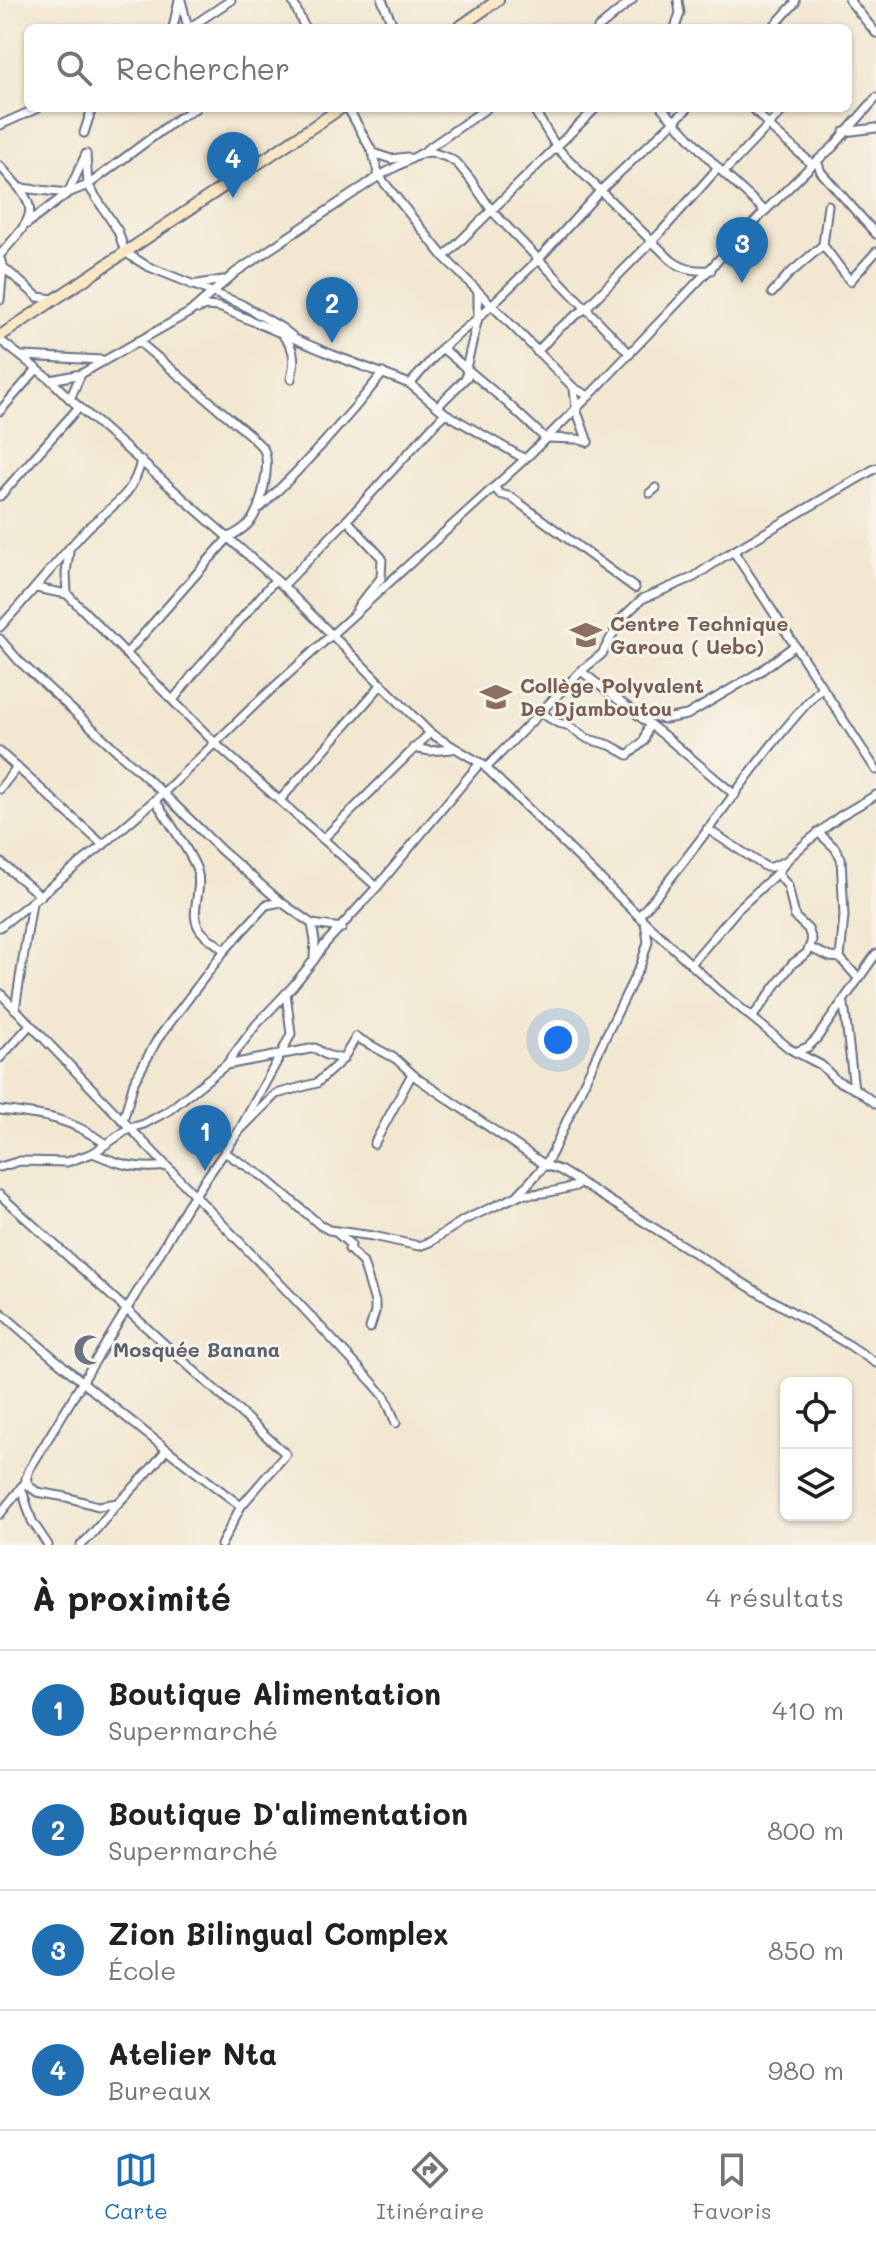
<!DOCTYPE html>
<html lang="fr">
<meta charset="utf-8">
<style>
:root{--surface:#fff;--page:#f6f6f6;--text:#202124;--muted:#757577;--line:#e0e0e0;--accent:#1f6fb2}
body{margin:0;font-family:Mali,sans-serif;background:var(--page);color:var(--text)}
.controls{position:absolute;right:24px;bottom:24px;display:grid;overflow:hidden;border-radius:12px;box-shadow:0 2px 6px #0004}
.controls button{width:72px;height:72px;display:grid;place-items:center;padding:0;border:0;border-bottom:2px solid var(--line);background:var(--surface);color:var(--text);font:40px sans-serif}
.you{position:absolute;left:558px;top:1040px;width:28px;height:28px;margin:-20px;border:6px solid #fff;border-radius:50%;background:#1a73e8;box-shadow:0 0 0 12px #1a73e833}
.badge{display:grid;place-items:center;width:52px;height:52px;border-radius:50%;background:var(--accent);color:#fff;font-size:26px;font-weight:700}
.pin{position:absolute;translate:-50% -66px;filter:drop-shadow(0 2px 4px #0008)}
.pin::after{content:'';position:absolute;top:42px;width:28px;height:24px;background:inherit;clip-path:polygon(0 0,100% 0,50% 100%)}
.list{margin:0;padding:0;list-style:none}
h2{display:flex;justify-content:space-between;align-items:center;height:104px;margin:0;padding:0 32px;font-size:34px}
h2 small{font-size:26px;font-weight:400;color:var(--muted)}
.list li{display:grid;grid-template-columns:52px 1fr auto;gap:24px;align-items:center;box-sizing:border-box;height:120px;padding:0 32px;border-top:2px solid var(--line)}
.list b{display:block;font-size:30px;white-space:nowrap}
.list p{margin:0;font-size:26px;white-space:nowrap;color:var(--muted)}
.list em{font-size:26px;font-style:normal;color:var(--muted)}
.icon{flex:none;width:44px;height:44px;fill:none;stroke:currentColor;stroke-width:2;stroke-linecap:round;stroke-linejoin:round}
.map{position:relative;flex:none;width:876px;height:1545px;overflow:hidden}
.search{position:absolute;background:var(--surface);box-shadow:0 2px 6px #0004;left:24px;right:24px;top:24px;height:88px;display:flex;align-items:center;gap:20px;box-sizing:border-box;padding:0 28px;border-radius:12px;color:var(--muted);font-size:30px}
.sheet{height:584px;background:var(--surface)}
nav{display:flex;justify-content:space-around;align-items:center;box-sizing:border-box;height:112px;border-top:2px solid var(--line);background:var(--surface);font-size:22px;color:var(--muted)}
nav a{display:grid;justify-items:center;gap:4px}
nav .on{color:var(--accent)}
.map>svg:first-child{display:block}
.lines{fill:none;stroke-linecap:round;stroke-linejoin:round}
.street-casing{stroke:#666f86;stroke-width:11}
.secondary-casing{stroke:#666f86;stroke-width:14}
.street{stroke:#fff;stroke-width:7}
.secondary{stroke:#fae7c3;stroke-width:10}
.labels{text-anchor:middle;stroke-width:6;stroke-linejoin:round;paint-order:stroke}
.education-label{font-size:20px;font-weight:bold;fill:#785e54;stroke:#f7f3e8;text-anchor:start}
.worship-label{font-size:20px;font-weight:bold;fill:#5b616d;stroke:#f7f3e8;text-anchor:start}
</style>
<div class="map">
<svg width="876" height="1545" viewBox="0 0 876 1545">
<rect width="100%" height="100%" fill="#f7f3e8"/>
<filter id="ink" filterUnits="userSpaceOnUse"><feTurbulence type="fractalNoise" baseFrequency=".0125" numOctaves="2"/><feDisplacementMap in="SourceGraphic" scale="16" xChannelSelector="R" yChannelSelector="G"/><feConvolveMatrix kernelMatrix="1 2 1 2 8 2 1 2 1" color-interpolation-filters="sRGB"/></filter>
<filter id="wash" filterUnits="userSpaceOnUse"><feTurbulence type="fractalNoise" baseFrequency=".006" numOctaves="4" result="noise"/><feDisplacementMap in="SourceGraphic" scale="32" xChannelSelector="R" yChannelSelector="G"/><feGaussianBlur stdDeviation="1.8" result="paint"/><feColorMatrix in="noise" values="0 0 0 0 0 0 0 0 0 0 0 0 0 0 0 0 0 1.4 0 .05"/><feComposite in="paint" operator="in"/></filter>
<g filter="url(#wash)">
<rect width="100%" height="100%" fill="#f2e7d0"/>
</g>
<g filter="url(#ink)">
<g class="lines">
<defs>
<g id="street">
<path d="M 181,0 L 188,28"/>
<path d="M 292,0 L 305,28"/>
<path d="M 382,0 L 394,28"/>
<path d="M 849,0 L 876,33"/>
<path d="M 173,28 L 179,0"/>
<path d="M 189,28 L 231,0"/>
<path d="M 598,28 L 632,0"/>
<path d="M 675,28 L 680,13 L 678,0"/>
<path d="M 772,28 L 795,3 L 795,0"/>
<path d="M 348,108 L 373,153 L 379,176 L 444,257 L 574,388 L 589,396"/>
<path d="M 533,108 L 557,148 L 671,260 C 684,270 695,271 711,270"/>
<path d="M 662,108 L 718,168 L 765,211"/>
<path d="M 753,108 L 773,130 L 812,164"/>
<path d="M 0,125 L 38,108"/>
<path d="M 844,132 L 876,128"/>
<path d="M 84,133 L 92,108"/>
<path d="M 426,150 L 487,108"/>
<path d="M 373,153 L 391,159 L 407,157"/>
<path d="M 86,155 L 88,185"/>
<path d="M 817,161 L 821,172 L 876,234"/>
<path d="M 0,166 C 40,210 39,211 0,255"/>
<path d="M 724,172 L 785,108"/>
<path d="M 88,185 L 177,119 L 196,108"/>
<path d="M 20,188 L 68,193"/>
<path d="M 68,193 L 86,154"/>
<path d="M 828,205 L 823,245 L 850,281 L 876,252"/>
<path d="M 27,224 L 68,193 L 88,185 L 118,231 L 125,252 L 131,256 L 147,266 L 241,304 L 282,328 L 292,336"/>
<path d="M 444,257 L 596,108"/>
<path d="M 0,259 L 3,267 L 0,300"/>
<path d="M 3,267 L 38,297 L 54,299"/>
<path d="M 192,285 L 223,280"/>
<path d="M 772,293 L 788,275 L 823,245"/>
<path d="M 198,309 L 205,306 L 219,307 L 333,355 L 410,384 L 445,413 L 525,459"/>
<path d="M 284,337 C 296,349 295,363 291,379"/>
<path d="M 0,340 L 51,380 L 70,399 L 283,586 L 430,733 L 482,764 L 645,922 L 720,991 L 790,1049 L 821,1065 L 836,1080 L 859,1091 L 876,1104"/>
<path d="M 442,348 L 505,401 L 545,438 L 577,439 L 588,442"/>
<path d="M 537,352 L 558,329 L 586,308 L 661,232 L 718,168"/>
<path d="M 23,356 L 102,360"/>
<path d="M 51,380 L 81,374 L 190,312 L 236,272 L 379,176 L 422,153 L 431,152 L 449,158 L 458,164 L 471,180 L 492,211 L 630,354"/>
<path d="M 410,384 L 442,348 L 478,318 L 538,260 L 601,190 L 688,108"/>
<path d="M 574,388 L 576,409 L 588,442"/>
<path d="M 70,399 L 81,374"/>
<path d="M 438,406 L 467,377 L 466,368 L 478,318 L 478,292"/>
<path d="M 0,411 L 37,369"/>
<path d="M 494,487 L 500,494 L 511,497 L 635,588"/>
<path d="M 650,493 L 656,488"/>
<path d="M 0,496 L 79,407"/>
<path d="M 261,507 C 305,465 345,421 383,373"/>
<path d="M 347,520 L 382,558 L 381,578 L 357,608"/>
<path d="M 734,552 L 876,770"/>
<path d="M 283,586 L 347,520 L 445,413"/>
<path d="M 36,588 L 67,594 L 215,743 L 377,887"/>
<path d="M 67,594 L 66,573 L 69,552"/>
<path d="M 0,627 C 29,596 55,563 84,532 C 108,507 134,498 141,460"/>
<path d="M 0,639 L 19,661 L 163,793 L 222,851 L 281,902 L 312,924 L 342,928"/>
<path d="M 126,654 L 229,537 C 237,533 244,529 250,522 C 261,509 271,466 264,450 C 261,445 254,440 251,436 L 138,341"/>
<path d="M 581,671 L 666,737 L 735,795"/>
<path d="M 173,700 L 195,672 L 275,580"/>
<path d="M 541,713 L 558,723 L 567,725 L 588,739 L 610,745 L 628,755 L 644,741 L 649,724"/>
<path d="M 638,714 L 665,719 L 687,715 L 758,673 L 794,646"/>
<path d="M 413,748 L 430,751 L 452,749"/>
<path d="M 0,752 L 103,845"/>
<path d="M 486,768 L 581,671 L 602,654 L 621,619 L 642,599 L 694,577 L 720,559 L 876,468"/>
<path d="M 0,789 L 17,767"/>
<path d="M 155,800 C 167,819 190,851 197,870 C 204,891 187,914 201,931 C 207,938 217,944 225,950"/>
<path d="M 280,800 L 382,684"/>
<path d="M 707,829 L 766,867 L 772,867 L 783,862"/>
<path d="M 818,832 L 835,848 L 841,858 L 844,916 L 840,958"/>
<path d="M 323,839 L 430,733"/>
<path d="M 0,862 L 41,896"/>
<path d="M 639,916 C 704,843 754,758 822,687"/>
<path d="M 312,924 L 315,941 L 314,957"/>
<path d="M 0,927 L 103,845 L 163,793 L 262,698 L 525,459 L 589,396 L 765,211 L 811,166 L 833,147 L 876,98"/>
<path d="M 810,948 L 830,957 L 840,958 L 859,979"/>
<path d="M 691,964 L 737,910 L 777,873 L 788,859 L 808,841 L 840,816 L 876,795"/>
<path d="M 0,993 L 289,1293 L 373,1383 L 385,1397 L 396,1423"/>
<path d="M 844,1004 L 854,1089"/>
<path d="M 15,1009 L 32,903"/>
<path d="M 747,1014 L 754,1015 L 792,964 L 807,953 L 812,940 L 808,929 L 795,917 L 788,886 L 777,873"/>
<path d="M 795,1052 L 808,1047 L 817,1038 L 876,954"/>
<path d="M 0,1058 L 30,1025"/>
<path d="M 226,1065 L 315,1048 L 326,1055 L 343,1059"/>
<path d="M 0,1110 C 44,1115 68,1117 106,1144"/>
<path d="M 123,1121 L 134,1082 L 157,1040 L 225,950 L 246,927 L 266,905 L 281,902"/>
<path d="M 239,1131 L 276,1094 L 317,1083 L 343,1059 L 356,1037 L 396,1059 L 417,1078 L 545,1165 L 560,1170 L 756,1291 L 849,1345 L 876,1363"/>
<path d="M 374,1144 L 412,1074"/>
<path d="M 224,1152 L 264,1177 L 320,1225 L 329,1230 L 373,1236 L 419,1246 L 430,1242 L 464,1220 L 517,1196 L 545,1165 L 552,1153 L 601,1046 L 641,964 L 648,942 L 645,922"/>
<path d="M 93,1153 L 130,1128 L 144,1124 L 168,1111 L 226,1065 L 256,1025 L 293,986 L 314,960 L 324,945 L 377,887 L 480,763"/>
<path d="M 0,1167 L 20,1161 L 67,1162 L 93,1153 C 118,1164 138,1170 165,1166"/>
<path d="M 519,1194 C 540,1195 556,1191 576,1186 L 578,1181"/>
<path d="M 0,1195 L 286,1454 L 241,1506 L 221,1545"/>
<path d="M 337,1233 L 351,1245 L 349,1249 L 363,1263 L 375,1302 L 375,1312 L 370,1328"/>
<path d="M 0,1312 C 78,1380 158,1444 241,1506"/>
<path d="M 26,1478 L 29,1486 L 37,1492 L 66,1497 L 98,1506 L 118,1503"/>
<path d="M 21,1487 L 32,1521 L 48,1545"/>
<path d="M 0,1514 L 25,1483 L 29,1470 L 148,1274 L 187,1206 L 239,1131 L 281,1054 L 291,1034 L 286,993"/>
<path d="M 81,1545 C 96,1532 106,1516 119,1502 C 138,1484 150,1471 166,1450"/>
</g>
<g id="secondary">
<path d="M 458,28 L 498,0"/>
<path d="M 0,336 L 341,108"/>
</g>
</defs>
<use href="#street" class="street-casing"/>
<use href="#secondary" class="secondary-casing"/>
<use href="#street" class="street"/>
<use href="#secondary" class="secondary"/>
</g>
</g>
<defs>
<symbol id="university-bare" viewBox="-9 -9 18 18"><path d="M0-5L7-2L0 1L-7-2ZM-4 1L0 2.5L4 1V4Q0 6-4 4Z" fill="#8d6e63" stroke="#f7f3e8" stroke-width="2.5" paint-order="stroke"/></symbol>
<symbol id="school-bare" viewBox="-9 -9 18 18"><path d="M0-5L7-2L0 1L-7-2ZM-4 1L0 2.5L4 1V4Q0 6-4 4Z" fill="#8d6e63" stroke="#f7f3e8" stroke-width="2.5" paint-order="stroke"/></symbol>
<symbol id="mosque-bare" viewBox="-9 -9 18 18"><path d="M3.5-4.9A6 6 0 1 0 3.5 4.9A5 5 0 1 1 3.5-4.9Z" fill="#6b7280" stroke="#f7f3e8" stroke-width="2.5" paint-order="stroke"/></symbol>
</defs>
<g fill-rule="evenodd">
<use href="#university-bare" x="564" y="613" width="44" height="44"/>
<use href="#school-bare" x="474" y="675" width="44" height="44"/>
<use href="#mosque-bare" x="67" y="1328" width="44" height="44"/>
</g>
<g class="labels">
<g class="education-label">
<text x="610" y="631">Centre Technique<tspan x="610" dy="23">Garoua ( Uebc)</tspan></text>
<text x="520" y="693">Collège Polyvalent<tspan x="520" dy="23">De Djamboutou</tspan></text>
</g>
<g class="worship-label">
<text x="113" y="1357">Mosquée Banana</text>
</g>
</g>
</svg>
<div class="controls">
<button><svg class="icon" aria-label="locate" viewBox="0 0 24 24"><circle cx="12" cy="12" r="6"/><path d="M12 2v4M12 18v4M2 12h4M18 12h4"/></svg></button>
<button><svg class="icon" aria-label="layers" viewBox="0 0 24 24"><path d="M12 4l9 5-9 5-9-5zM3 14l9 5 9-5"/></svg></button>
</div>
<div class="you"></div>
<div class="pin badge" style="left:205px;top:1171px">1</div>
<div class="pin badge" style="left:332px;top:343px">2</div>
<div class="pin badge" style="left:742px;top:283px">3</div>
<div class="pin badge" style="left:233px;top:198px">4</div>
<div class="search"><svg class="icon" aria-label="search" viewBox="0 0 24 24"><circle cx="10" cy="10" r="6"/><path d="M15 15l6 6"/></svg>Rechercher</div>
</div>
<section class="sheet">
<h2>À proximité<small>4 résultats</small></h2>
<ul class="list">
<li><span class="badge">1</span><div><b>Boutique Alimentation</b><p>Supermarché</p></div><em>410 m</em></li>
<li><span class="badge">2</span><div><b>Boutique D'alimentation</b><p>Supermarché</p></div><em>800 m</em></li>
<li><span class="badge">3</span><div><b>Zion Bilingual Complex</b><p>École</p></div><em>850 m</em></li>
<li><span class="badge">4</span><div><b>Atelier Nta</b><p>Bureaux</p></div><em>980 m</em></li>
</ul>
</section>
<nav>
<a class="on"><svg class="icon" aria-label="map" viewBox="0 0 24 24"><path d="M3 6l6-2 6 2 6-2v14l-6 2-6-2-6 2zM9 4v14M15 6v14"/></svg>Carte</a>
<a><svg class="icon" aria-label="directions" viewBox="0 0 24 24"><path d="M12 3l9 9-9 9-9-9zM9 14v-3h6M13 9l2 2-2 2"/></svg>Itinéraire</a>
<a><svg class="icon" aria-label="saved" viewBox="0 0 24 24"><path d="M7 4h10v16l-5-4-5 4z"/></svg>Favoris</a>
</nav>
